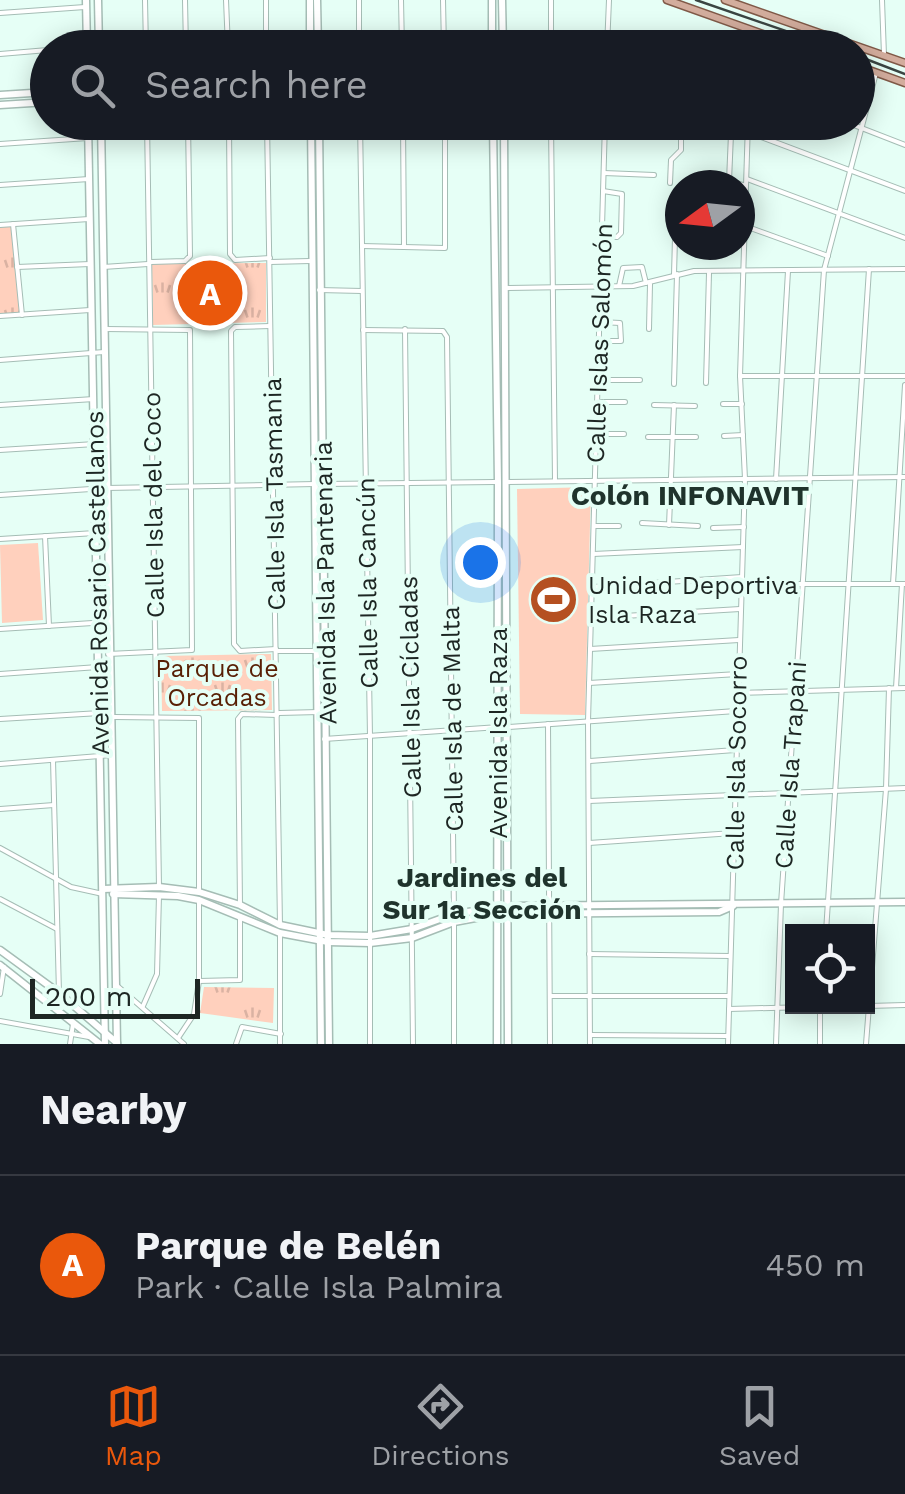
<!DOCTYPE html>
<meta charset="utf-8">
<style>
:root{--surface:#171b24;--page:#242831;--text:#f1f3f6;--muted:#9ea1a6;--line:#363941;--accent:#ea580c}
body{margin:0;font-family:"Work Sans",sans-serif;background:var(--page);color:var(--text)}
.controls{position:absolute;right:30px;bottom:30px;display:grid;overflow:hidden;border-radius:0px;box-shadow:0 5px 25px #0003}
.controls button{width:90px;height:90px;display:grid;place-items:center;padding:0;border:0;border-bottom:2px solid var(--line);background:var(--surface);color:var(--text);font:50px sans-serif}
.compass{position:absolute;left:665px;top:170px;width:90px;height:90px;border-radius:50%;background:var(--surface);box-shadow:0 5px 25px #0003;rotate:255deg}
.scale{position:absolute;left:30px;bottom:25px;width:170px;box-sizing:border-box;padding-left:10px;border:5px solid #1d2623;border-top:0;font-size:28px;line-height:35px;white-space:nowrap;color:#1d2623;-webkit-text-stroke:8px #e6fff6;paint-order:stroke}
.you{position:absolute;left:480px;top:562px;width:35px;height:35px;margin:-25px;border:8px solid #fff;border-radius:50%;background:#1a73e8;box-shadow:0 0 0 15px #1a73e833}
.badge{display:grid;place-items:center;width:65px;height:65px;border-radius:50%;background:var(--accent);color:#fff;font-size:32px;font-weight:700}
.pin{position:absolute;translate:-50% -50%;border:5px solid #fff;box-shadow:0 2px 10px #0006}
.list{margin:0;padding:0;list-style:none}
h2{display:flex;justify-content:space-between;align-items:center;height:130px;margin:0;padding:0 40px;font-size:42px}
h2 small{font-size:32px;font-weight:400;color:var(--muted)}
.list li{display:grid;grid-template-columns:65px 1fr auto;gap:30px;align-items:center;box-sizing:border-box;height:180px;padding:0 40px;border-top:2px solid var(--line)}
.list b{display:block;font-size:38px;white-space:nowrap}
.list p{margin:0;font-size:32px;white-space:nowrap;color:var(--muted)}
.list em{font-size:32px;font-style:normal;color:var(--muted)}
.icon{flex:none;width:55px;height:55px;fill:none;stroke:currentColor;stroke-width:2;stroke-linecap:round;stroke-linejoin:round}
.map{position:relative;flex:none;width:905px;height:1044px;overflow:hidden}
.search{position:absolute;background:var(--surface);box-shadow:0 5px 25px #0003;left:30px;right:30px;top:30px;height:110px;display:flex;align-items:center;gap:25px;box-sizing:border-box;padding:0 35px;border-radius:55px;color:var(--muted);font-size:38px}
.sheet{height:310px;background:var(--surface)}
nav{display:flex;justify-content:space-around;align-items:center;box-sizing:border-box;height:140px;border-top:2px solid var(--line);background:var(--surface);font-size:28px;color:var(--muted)}
nav a{display:grid;justify-items:center;gap:5px}
nav .on{color:var(--accent)}
.map>svg:first-child{display:block}
.grass{fill:#ffd0bd}
.park{fill:url(#park-tufts)}
.lines{fill:none;stroke-linecap:round;stroke-linejoin:round}
.street-casing{stroke:#a5bdb5;stroke-width:6}
.secondary-casing{stroke:#a5bdb5;stroke-width:9}
.primary-casing{stroke:#805a48;stroke-width:9}
.street{stroke:#fff;stroke-width:4}
.secondary{stroke:#fff;stroke-width:6}
.primary{stroke:#d3ad9d;stroke-width:6}
.tram{stroke:#3a4542;stroke-width:2.5}
.labels{text-anchor:middle;stroke-width:8;stroke-linejoin:round;paint-order:stroke}
.street-label{font-size:25px;fill:#1d2623;stroke:#e6fff6}
.poi-label{font-size:25px;fill:#1d2623;stroke:#e6fff6;text-anchor:start}
.park-label{font-size:25px;fill:#581f04;stroke:#e6fff6}
.neighbourhood-label{font-size:28px;font-weight:bold;fill:#1f332c;stroke:#e6fff6}
</style>
<div class="map">
<svg width="905" height="1044" viewBox="0 0 905 1044">
<defs>
<pattern id="park-tufts" width="24" height="20" patternUnits="userSpaceOnUse" patternTransform="scale(2.5)"><rect width="24" height="20" fill="#ffd0bd"/><path d="M3 7l-1-3M5 7V3M7 7l1-3M15 17l-1-3M17 17v-4M19 17l1-3" fill="none" stroke="#dab2a2"/></pattern>
</defs>
<rect width="100%" height="100%" fill="#e6fff6"/>
<g class="grass">
<path d="M 591,487 L 585,715 L 520,714 L 517,489 Z"/>
<path d="M 38,543 L 43,620 L 2,623 L 0,545 Z"/>
</g>
<g class="park">
<path d="M 11,226 L 20,313 L 0,314 L 0,227 Z"/>
<path d="M 266,263 L 266,322 L 153,325 L 152,264 Z"/>
<path d="M 271,654 L 272,710 L 162,711 L 161,656 Z"/>
<path d="M 204,987 L 274,988 L 273,1023 L 200,1013 Z"/>
</g>
<g class="lines">
<defs>
<g id="street">
<path d="M 145,0 L 146,48"/>
<path d="M 185,0 L 186,48"/>
<path d="M 226,0 L 228,48"/>
<path d="M 266,0 L 266,48"/>
<path d="M 359,0 L 359,48"/>
<path d="M 401,0 L 402,48"/>
<path d="M 443,0 L 444,48"/>
<path d="M 882,0 L 884,55"/>
<path d="M 0,13 L 85,7"/>
<path d="M 551,48 L 551,0"/>
<path d="M 607,48 L 609,0"/>
<path d="M 750,48 L 751,30"/>
<path d="M 0,54 L 48,50"/>
<path d="M 147,122 L 159,887"/>
<path d="M 229,122 L 230,254 L 235,260 L 270,258"/>
<path d="M 267,122 L 280,925"/>
<path d="M 360,122 L 370,736 L 370,1044"/>
<path d="M 403,122 L 404,247"/>
<path d="M 551,122 L 555,481"/>
<path d="M 846,122 L 905,145"/>
<path d="M 748,132 L 905,191"/>
<path d="M 0,144 L 88,138"/>
<path d="M 604,173 L 654,175"/>
<path d="M 747,179 L 905,238"/>
<path d="M 670,183 L 671,160 L 681,150 L 681,136 L 675,129 L 675,122"/>
<path d="M 0,185 L 89,179"/>
<path d="M 746,186 L 729,181 L 731,134 L 746,134"/>
<path d="M 13,224 L 22,315"/>
<path d="M 0,225 L 89,219"/>
<path d="M 745,226 L 828,256"/>
<path d="M 602,236 L 617,237 L 621,233 L 622,194 L 603,191"/>
<path d="M 362,246 L 445,248 L 445,122"/>
<path d="M 151,262 L 185,261 L 190,256 L 188,122"/>
<path d="M 270,262 L 310,261"/>
<path d="M 17,267 L 90,264"/>
<path d="M 103,267 L 148,264"/>
<path d="M 674,275 L 675,238 L 680,238"/>
<path d="M 619,286 L 623,268 L 642,267 L 646,283"/>
<path d="M 506,288 L 633,286 L 694,271 L 905,269"/>
<path d="M 319,290 L 362,291"/>
<path d="M 0,316 L 90,310"/>
<path d="M 270,326 L 235,327 L 231,331 L 234,644 L 240,651 L 276,649"/>
<path d="M 105,329 L 190,330 L 192,650 L 108,654"/>
<path d="M 405,329 L 413,1044"/>
<path d="M 649,329 L 650,284"/>
<path d="M 363,330 L 443,331 L 447,337 L 454,914"/>
<path d="M 599,341 L 621,341 L 620,323 L 601,322"/>
<path d="M 0,360 L 104,352"/>
<path d="M 740,376 L 905,376"/>
<path d="M 598,380 L 640,380"/>
<path d="M 706,383 L 709,273"/>
<path d="M 674,384 L 677,274"/>
<path d="M 597,402 L 625,402"/>
<path d="M 723,404 L 742,404"/>
<path d="M 0,405 L 94,399"/>
<path d="M 654,405 L 695,406"/>
<path d="M 596,434 L 624,434"/>
<path d="M 724,436 L 743,435"/>
<path d="M 648,437 L 696,437"/>
<path d="M 0,450 L 95,444"/>
<path d="M 776,479 L 788,271"/>
<path d="M 505,482 L 905,477"/>
<path d="M 325,484 L 495,482"/>
<path d="M 0,495 L 106,488 L 315,484"/>
<path d="M 642,523 L 698,526"/>
<path d="M 669,525 L 674,405"/>
<path d="M 594,526 L 619,526"/>
<path d="M 713,528 L 744,527"/>
<path d="M 45,536 L 49,626"/>
<path d="M 0,539 L 95,533"/>
<path d="M 593,554 L 743,547"/>
<path d="M 741,584 L 905,584"/>
<path d="M 893,584 L 905,385"/>
<path d="M 592,587 L 742,577"/>
<path d="M 591,618 L 740,609"/>
<path d="M 0,629 L 108,622"/>
<path d="M 590,649 L 739,640"/>
<path d="M 278,651 L 318,651"/>
<path d="M 0,674 L 98,667"/>
<path d="M 589,683 L 738,674"/>
<path d="M 896,688 L 902,584"/>
<path d="M 737,693 L 905,688"/>
<path d="M 279,713 L 319,712"/>
<path d="M 114,717 L 199,718 L 199,892"/>
<path d="M 0,719 L 100,713"/>
<path d="M 548,724 L 550,1044"/>
<path d="M 509,727 L 736,711"/>
<path d="M 324,739 L 499,727"/>
<path d="M 53,760 L 59,993"/>
<path d="M 590,761 L 735,750"/>
<path d="M 0,764 L 112,755"/>
<path d="M 589,801 L 905,788"/>
<path d="M 0,809 L 54,805"/>
<path d="M 589,843 L 733,833"/>
<path d="M 0,848 L 71,887 L 103,894"/>
<path d="M 0,899 L 57,929"/>
<path d="M 240,905 L 238,719 L 242,714 L 277,715"/>
<path d="M 454,924 L 454,1044"/>
<path d="M 826,932 L 869,269"/>
<path d="M 280,934 L 280,1044"/>
<path d="M 589,954 L 730,956"/>
<path d="M 199,981 L 240,980 L 240,916"/>
<path d="M 115,984 L 184,1044"/>
<path d="M 0,994 L 4,967"/>
<path d="M 550,996 L 729,996"/>
<path d="M 143,1006 L 157,974 L 159,895"/>
<path d="M 868,1006 L 905,1005"/>
<path d="M 729,1009 L 843,1006"/>
<path d="M 0,1021 L 89,1037"/>
<path d="M 590,1035 L 728,1036"/>
<path d="M 178,1038 L 194,1014 L 199,981 L 199,900"/>
<path d="M 70,1044 L 73,1024"/>
<path d="M 236,1044 L 242,1027 L 281,1034"/>
<path d="M 590,1044 L 588,721 L 605,122"/>
<path d="M 728,1044 L 745,479 L 740,376 L 748,122"/>
<path d="M 776,1044 L 781,904 L 824,270 L 876,73"/>
<path d="M 820,1044 L 820,1009"/>
<path d="M 866,1044 L 886,789 L 889,688"/>
</g>
<g id="secondary">
<path d="M 86,0 L 87,48"/>
<path d="M 98,0 L 99,48"/>
<path d="M 310,0 L 310,48"/>
<path d="M 317,0 L 318,48"/>
<path d="M 492,0 L 492,48"/>
<path d="M 502,0 L 503,48"/>
<path d="M 0,95 L 48,92"/>
<path d="M 0,105 L 48,102"/>
<path d="M 88,122 L 105,1044"/>
<path d="M 101,122 L 117,1044"/>
<path d="M 311,122 L 321,1044"/>
<path d="M 319,122 L 329,1044"/>
<path d="M 493,122 L 498,482 L 497,1044"/>
<path d="M 504,122 L 508,1044"/>
<path d="M 103,889 L 159,887 L 199,892 L 240,905 L 280,925 L 328,935 L 370,936 L 412,929 L 454,914 L 508,906 L 905,902"/>
<path d="M 113,894 L 178,896 L 199,900 L 280,933 L 328,942 L 370,943 L 412,938 L 454,922 L 497,914 L 719,912 L 733,906"/>
<path d="M 0,950 L 59,993 L 117,1043"/>
<path d="M 0,965 L 100,1044"/>
</g>
<g id="primary">
<path d="M 667,0 L 802,48"/>
<path d="M 725,0 L 905,63"/>
<path d="M 858,66 L 905,83"/>
</g>
</defs>
<use href="#street" class="street-casing"/>
<use href="#secondary" class="secondary-casing"/>
<use href="#primary" class="primary-casing"/>
<use href="#street" class="street"/>
<use href="#secondary" class="secondary"/>
<use href="#primary" class="primary"/>
<g class="tram">
<path d="M 696,0 L 835,48"/>
<path d="M 858,56 L 905,74"/>
</g>
</g>
<defs>
<symbol id="stadium-disc" viewBox="-11 -11 22 22"><circle r="9.5" fill="#b55021" stroke="#e6fff6"/><path d="M0-5a6.5 5 0 1 0 0 10a6.5 5 0 1 0 0-10ZM-3.5-1.8h7v3.6h-7Z" fill="#fff"/></symbol>
</defs>
<g fill-rule="evenodd">
<use href="#stadium-disc" x="526" y="572" width="55" height="55"/>
</g>
<g class="labels">
<g class="street-label">
<text transform="translate(599 343) rotate(-88)" y="9">Calle Islas Salomón</text>
<text transform="translate(274 494) rotate(-91)" y="9">Calle Isla Tasmania</text>
<text transform="translate(153 505) rotate(-91)" y="9">Calle Isla del Coco</text>
<text transform="translate(97 583) rotate(-91)" y="9">Avenida Rosario Castellanos</text>
<text transform="translate(325 583) rotate(-91)" y="9">Avenida Isla Pantenaria</text>
<text transform="translate(367 583) rotate(-91)" y="9">Calle Isla Cancún</text>
<text transform="translate(410 687) rotate(-91)" y="9">Calle Isla Cícladas</text>
<text transform="translate(452 719) rotate(-91)" y="9">Calle Isla de Malta</text>
<text transform="translate(498 733) rotate(-90)" y="9">Avenida Isla Raza</text>
<text transform="translate(736 763) rotate(-89)" y="9">Calle Isla Socorro</text>
<text transform="translate(790 765) rotate(-86)" y="9">Calle Isla Trapani</text>
</g>
<g class="poi-label">
<text x="588" y="594">Unidad Deportiva<tspan x="588" dy="29">Isla Raza</tspan></text>
</g>
<g class="park-label">
<text x="217" y="677">Parque de<tspan x="217" dy="29">Orcadas</tspan></text>
</g>
<g class="neighbourhood-label">
<text x="690" y="505">Colón INFONAVIT</text>
<text x="482" y="887">Jardines del<tspan x="482" dy="32">Sur 1a Sección</tspan></text>
</g>
</g>
</svg>
<div class="controls">
<button><svg class="icon" aria-label="locate" viewBox="0 0 24 24"><circle cx="12" cy="12" r="6"/><path d="M12 2v4M12 18v4M2 12h4M18 12h4"/></svg></button>
</div>
<svg class="compass" viewBox="-18 -18 36 36"><path d="M0-13l5 13h-10z" fill="#e53935"/><path d="M0 13l5-13h-10z" fill="#9ea1a6"/></svg>
<div class="scale">200 m</div>
<div class="you"></div>
<div class="pin badge" style="left:210px;top:293px">A</div>
<div class="search"><svg class="icon" aria-label="search" viewBox="0 0 24 24"><circle cx="10" cy="10" r="6"/><path d="M15 15l6 6"/></svg>Search here</div>
</div>
<section class="sheet">
<h2>Nearby<small></small></h2>
<ul class="list">
<li><span class="badge">A</span><div><b>Parque de Belén</b><p>Park · Calle Isla Palmira</p></div><em>450 m</em></li>
</ul>
</section>
<nav>
<a class="on"><svg class="icon" aria-label="map" viewBox="0 0 24 24"><path d="M3 6l6-2 6 2 6-2v14l-6 2-6-2-6 2zM9 4v14M15 6v14"/></svg>Map</a>
<a><svg class="icon" aria-label="directions" viewBox="0 0 24 24"><path d="M12 3l9 9-9 9-9-9zM9 14v-3h6M13 9l2 2-2 2"/></svg>Directions</a>
<a><svg class="icon" aria-label="saved" viewBox="0 0 24 24"><path d="M7 4h10v16l-5-4-5 4z"/></svg>Saved</a>
</nav>
